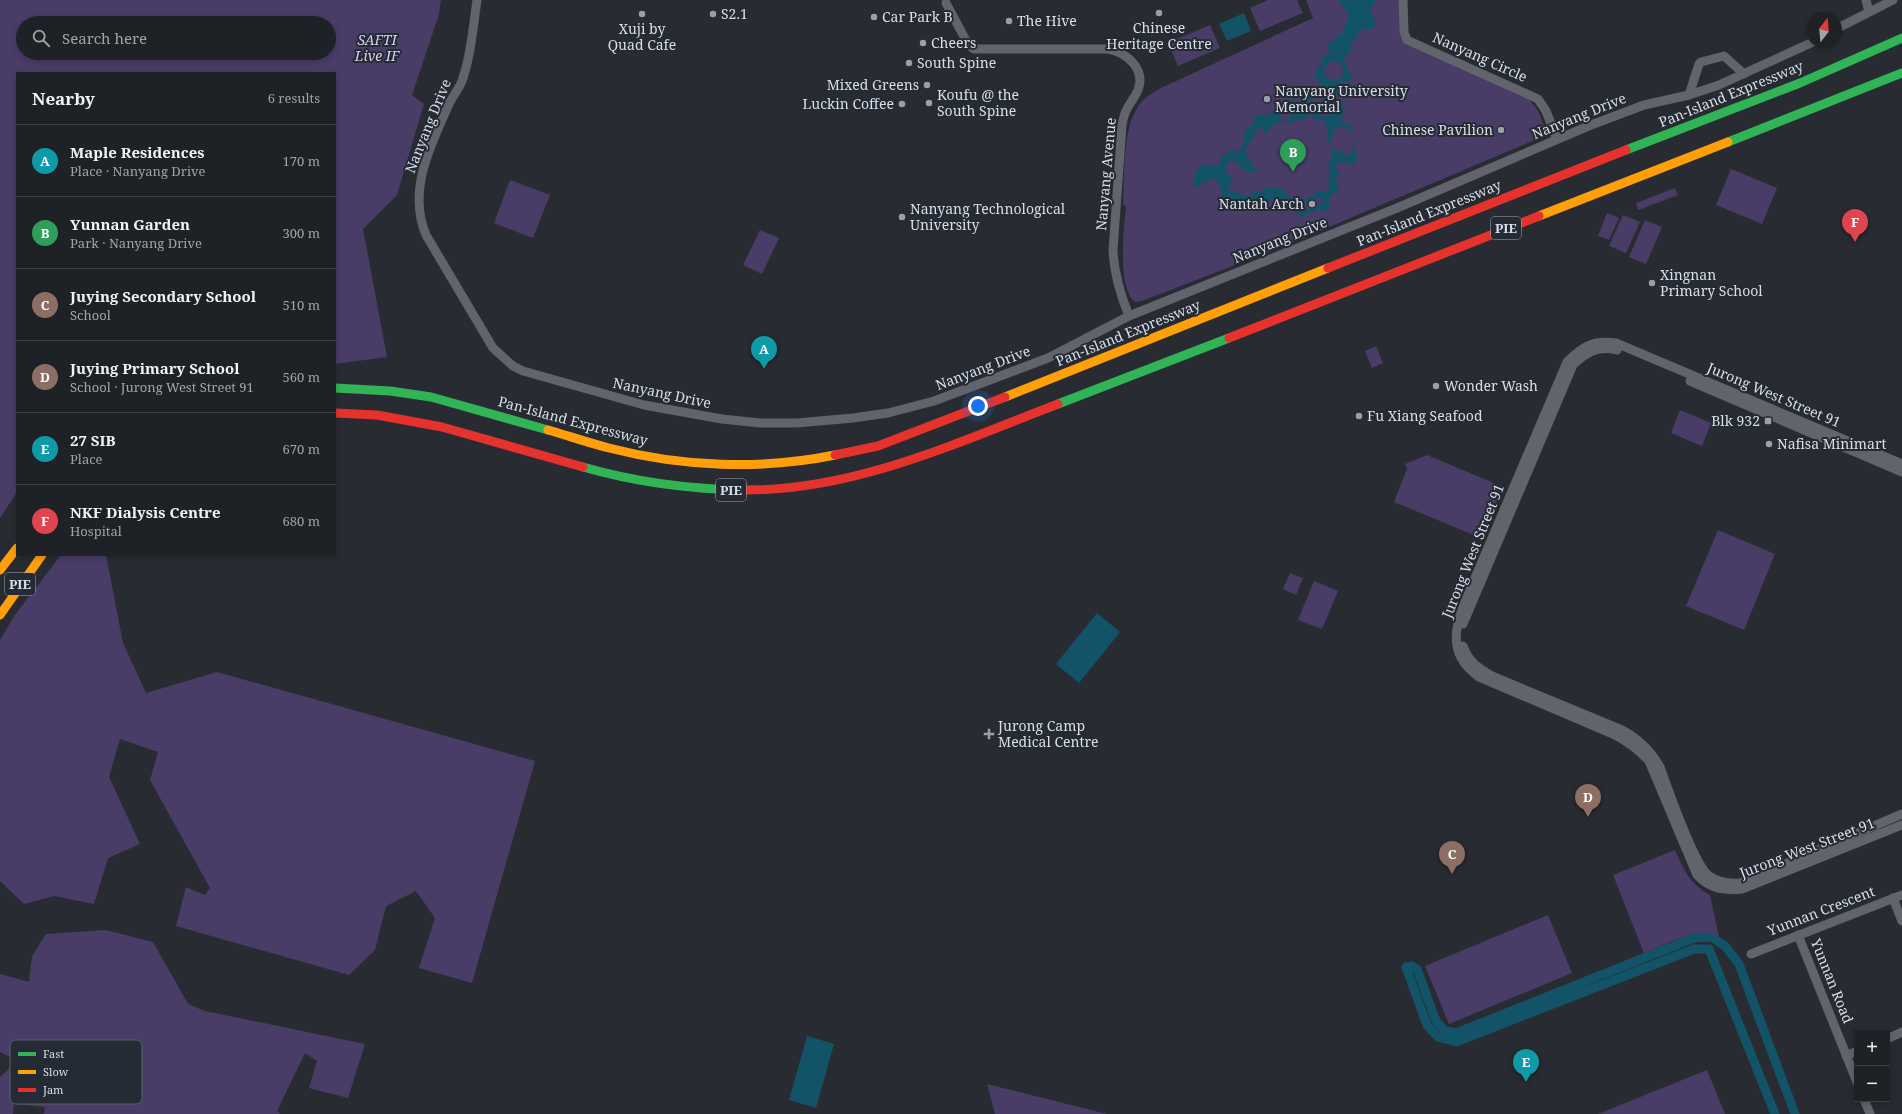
<!DOCTYPE html>
<meta charset="utf-8">
<style>
:root{--surface:#1e2126;--page:#2b2e32;--text:#f1f3f6;--muted:#a1a3a7;--line:#3c3e43;--accent:#8c9099}
body{margin:0;font-family:"Noto Serif",serif;background:var(--page);color:var(--text)}
.controls{position:absolute;right:12px;bottom:12px;display:grid;overflow:hidden;border-radius:0px;box-shadow:0 2px 6px #0003}
.controls button{width:36px;height:36px;display:grid;place-items:center;padding:0;border:0;border-bottom:1px solid var(--line);background:var(--surface);color:var(--text);font:20px sans-serif}
.compass{position:absolute;left:1806px;top:12px;width:36px;height:36px;border-radius:50%;background:var(--surface);box-shadow:0 2px 6px #0003;rotate:16deg}
.you{position:absolute;left:978px;top:406px;width:14px;height:14px;margin:-10px;border:3px solid #fff;border-radius:50%;background:#1a73e8;box-shadow:0 0 0 6px #1a73e833}
.badge{display:grid;place-items:center;width:26px;height:26px;border-radius:50%;background:var(--accent);color:#fff;font-size:13px;font-weight:700}
.pin{position:absolute;translate:-50% -33px;filter:drop-shadow(0 1px 2px #0008)}
.pin::after{content:'';position:absolute;top:21px;width:14px;height:12px;background:inherit;clip-path:polygon(0 0,100% 0,50% 100%)}
.list{margin:0;padding:0;list-style:none}
h2{display:flex;justify-content:space-between;align-items:center;height:52px;margin:0;padding:0 16px;font-size:17px}
h2 small{font-size:13px;font-weight:400;color:var(--muted)}
.list li{display:grid;grid-template-columns:26px 1fr auto;gap:12px;align-items:center;box-sizing:border-box;height:72px;padding:0 16px;border-top:1px solid var(--line)}
.list b{display:block;font-size:15px;white-space:nowrap}
.list p{margin:0;font-size:13px;white-space:nowrap;color:var(--muted)}
.list em{font-size:13px;font-style:normal;color:var(--muted)}
.icon{flex:none;width:22px;height:22px;fill:none;stroke:currentColor;stroke-width:2;stroke-linecap:round;stroke-linejoin:round}
.map{position:relative;flex:none;width:1902px;height:1114px;overflow:hidden}
.search{position:absolute;background:var(--surface);box-shadow:0 2px 6px #0003;left:16px;top:16px;width:320px;height:44px;display:flex;align-items:center;gap:10px;box-sizing:border-box;padding:0 14px;border-radius:22px;color:var(--muted);font-size:15px}
.panel{position:absolute;background:var(--surface);box-shadow:0 2px 6px #0003;left:16px;top:72px;width:320px;height:484px;border-radius:0px}
.map>svg:first-child{display:block}
.green{fill:#493c67;fill-rule:evenodd}
.water{fill:#135368;fill-rule:evenodd}
.lines{fill:none;stroke-linecap:round;stroke-linejoin:round}
.canal{stroke:#135368;stroke-width:9}
.river{stroke:#135368;stroke-width:16}
.street{stroke:#62636c;stroke-width:9}
.fast{stroke:#30b455;stroke-width:9}
.slow{stroke:#ff9f0a;stroke-width:9}
.jam{stroke:#e5322d;stroke-width:9}
.poi-dot{fill:#9ca0a6;stroke:#252b35;stroke-width:1.5}
.labels{text-anchor:middle;stroke-width:4;stroke-linejoin:round;paint-order:stroke}
.shield{fill:#252b35;stroke:#a4a8b0;stroke-width:1}
.shield-label{font-size:13px;font-weight:bold;fill:#dadee5}
.poi-label{font-size:14px;fill:#dadee5;stroke:#252b35;text-anchor:start}
.park-label{font-size:14px;font-style:italic;fill:#dbd2f5;stroke:#252b35}
.street-label{font-size:14px;fill:#dadee5;stroke:#252b35}
.key{fill:#252b35;stroke:#5b616a;stroke-width:1}
.key-label{font-size:11px;fill:#dadee5}
</style>
<div class="map">
<svg width="1902" height="1114" viewBox="0 0 1902 1114">
<rect width="100%" height="100%" fill="#282c32"/>
<g class="green">
<path d="M 0,0 L 441,0 L 439,14 L 412,95 L 424,104 L 397,195 L 363,229 L 387,357 L 335,364 L 335,73 L 17,73 L 17,492 L 0,518 ZM 23,23 L 329,23 L 329,53 L 23,53 Z"/>
<path d="M 1268,0 L 1297,0 L 1303,13 L 1260,31 L 1250,8 Z"/>
<path d="M 1306,0 L 1399,0 L 1400,36 L 1408,45 L 1529,100 C 1538,108 1544,122 1545,133 L 1542,137 L 1284,246 L 1142,301 L 1135,302 C 1117,287 1124,228 1126,206 L 1123,204 C 1125,176 1122,134 1136,110 C 1141,99 1151,94 1161,88 L 1313,18 Z"/>
<path d="M 1210,25 L 1220,48 L 1178,66 L 1168,43 Z"/>
<path d="M 1731,169 L 1777,188 L 1762,224 L 1716,205 Z"/>
<path d="M 510,180 L 550,195 L 533,238 L 494,223 Z"/>
<path d="M 1675,188 L 1678,195 L 1638,210 L 1636,203 Z"/>
<path d="M 1607,213 L 1619,218 L 1609,240 L 1598,236 Z"/>
<path d="M 1623,215 L 1640,222 L 1626,253 L 1609,246 Z"/>
<path d="M 1645,220 L 1662,227 L 1646,264 L 1629,257 Z"/>
<path d="M 760,230 L 779,238 L 762,274 L 743,265 Z"/>
<path d="M 1376,346 L 1383,363 L 1372,368 L 1365,351 Z"/>
<path d="M 1680,410 L 1711,423 L 1702,446 L 1671,433 Z"/>
<path d="M 1427,455 L 1503,487 L 1481,538 L 1394,502 L 1407,469 L 1405,464 Z"/>
<path d="M 1718,530 L 1775,554 L 1744,630 L 1686,606 Z"/>
<path d="M 61,555 L 106,555 L 123,643 L 146,693 L 217,672 L 535,761 L 472,983 L 419,968 L 435,918 L 416,891 L 386,906 L 375,950 L 349,975 L 176,926 L 186,887 L 205,895 L 210,888 L 150,780 L 158,752 L 120,739 L 109,777 L 140,844 L 108,858 L 94,904 L 54,896 L 24,904 L 0,881 L 0,640 L 14,616 Z"/>
<path d="M 1290,573 L 1303,578 L 1296,595 L 1283,589 Z"/>
<path d="M 1314,581 L 1338,591 L 1322,629 L 1298,620 Z"/>
<path d="M 1675,850 C 1683,869 1691,885 1710,895 L 1719,937 C 1691,929 1669,943 1644,953 L 1613,875 Z"/>
<path d="M 1548,915 L 1572,973 L 1449,1024 L 1425,966 Z"/>
<path d="M 106,930 L 153,942 L 188,1004 L 205,1011 L 365,1044 L 348,1098 L 309,1088 L 317,1061 L 305,1053 L 277,1111 L 280,1114 L 44,1114 L 45,1107 L 14,1104 L 13,1114 L 0,1114 L 0,1077 L 17,1061 L 0,1052 L 0,974 L 29,982 L 32,956 L 46,934 Z"/>
<path d="M 1707,1070 L 1725,1114 L 1598,1114 Z"/>
<path d="M 987,1084 L 1107,1114 L 995,1114 Z"/>
</g>
<g class="water">
<path d="M 1339,0 L 1376,0 L 1370,10 L 1376,23 L 1372,29 L 1359,30 L 1349,25 L 1348,15 Z"/>
<path d="M 1244,13 L 1251,31 L 1227,41 L 1219,24 Z"/>
<path d="M 1347,32 L 1354,37 L 1353,42 L 1350,44 L 1352,49 L 1350,53 L 1343,58 C 1347,64 1348,70 1351,76 L 1351,80 L 1336,85 L 1339,93 L 1335,98 L 1338,103 L 1344,104 L 1345,108 L 1342,115 L 1342,121 L 1353,127 L 1352,131 L 1340,126 L 1336,127 L 1330,144 L 1326,139 L 1328,134 L 1325,122 L 1318,121 L 1310,115 L 1304,119 L 1295,120 L 1293,123 C 1282,120 1271,123 1267,134 L 1264,133 L 1263,130 L 1260,128 L 1255,129 L 1254,138 C 1249,141 1245,148 1246,155 L 1251,160 L 1250,164 L 1255,167 L 1255,174 L 1239,167 L 1237,161 L 1229,162 L 1225,169 L 1226,173 L 1233,177 L 1229,186 L 1230,190 L 1247,196 L 1251,195 L 1252,191 L 1260,192 L 1265,187 L 1282,189 L 1290,197 L 1305,200 L 1317,192 L 1327,191 L 1330,189 L 1330,186 L 1328,179 L 1330,172 L 1328,165 L 1332,156 L 1332,148 L 1348,155 L 1351,153 L 1354,145 L 1356,146 L 1355,153 L 1358,158 L 1355,164 L 1350,165 L 1345,162 L 1335,165 L 1335,170 L 1341,173 L 1335,179 L 1339,188 L 1329,199 L 1329,208 L 1326,211 L 1319,210 L 1301,217 L 1294,212 L 1290,202 L 1287,202 L 1281,204 L 1268,200 L 1259,208 L 1247,205 L 1244,208 C 1239,208 1238,206 1236,201 L 1230,199 L 1225,209 L 1222,208 L 1220,201 L 1222,192 L 1217,179 L 1206,181 L 1199,187 L 1195,186 C 1191,179 1196,172 1200,166 L 1204,167 L 1207,164 L 1217,166 L 1221,162 L 1222,155 L 1228,154 L 1230,150 L 1239,151 L 1242,149 L 1245,130 L 1252,125 L 1256,114 L 1266,115 L 1275,110 L 1276,106 L 1289,103 L 1294,99 L 1302,102 L 1304,100 L 1306,92 L 1319,88 L 1319,82 L 1314,77 L 1316,70 L 1321,65 L 1322,58 L 1329,53 L 1328,44 L 1333,41 L 1333,37 L 1344,36 ZM 1334,61 L 1341,64 L 1344,71 L 1341,78 L 1334,81 L 1327,78 L 1324,71 L 1327,64 ZM 1319,96 L 1329,101 L 1334,108 L 1334,111 L 1325,117 L 1321,117 L 1318,113 L 1310,111 L 1308,108 L 1309,101 ZM 1286,106 L 1292,107 L 1293,109 L 1289,120 L 1282,121 L 1280,115 L 1281,110 ZM 1320,197 L 1323,203 L 1301,212 L 1299,207 Z"/>
<path d="M 1097,613 L 1120,632 L 1079,683 L 1056,664 Z"/>
<path d="M 807,1036 L 834,1044 L 816,1108 L 789,1100 Z"/>
</g>
<g class="lines">
<path class="canal" d="M 1775,1114 L 1709,949 L 1694,949 L 1456,1042 L 1438,1037 L 1427,1025 L 1406,967 L 1412,966 L 1417,969 L 1436,1021 L 1444,1030 L 1456,1033 L 1694,938 L 1711,937 L 1725,946 L 1739,964 L 1795,1114"/>
<path class="river" d="M 1350,34 L 1357,18 L 1361,0"/>
<g class="street">
<path d="M 477,0 C 473,27 471,55 462,81 C 459,88 454,95 450,102 C 431,144 407,190 426,235 L 493,348 L 513,366 L 523,371 L 644,405 L 722,419 L 760,423 L 797,423 L 853,418 L 888,413 L 934,401 L 1048,358 L 1129,316 L 1397,208 L 1591,125 L 1644,105 L 1689,95 L 1719,85 L 1813,42"/>
<path d="M 1403,0 L 1404,32 L 1407,40 L 1538,99 L 1546,111 L 1557,139"/>
<path d="M 1866,0 L 1869,12"/>
<path d="M 946,3 L 969,46 L 974,49 L 1109,49 C 1127,53 1146,69 1138,90 C 1135,97 1130,103 1127,109 C 1124,114 1123,120 1122,125 L 1113,250 C 1114,273 1120,294 1129,316"/>
<path d="M 1836,29 L 1893,0"/>
<path d="M 1689,95 L 1699,64 L 1701,62 L 1724,56 L 1744,74"/>
<path d="M 1690,381 L 1902,472"/>
<path d="M 1902,464 L 1616,343 C 1593,340 1583,346 1567,362 L 1472,585 C 1458,619 1442,651 1479,677 L 1613,734 C 1627,741 1638,749 1649,761 L 1697,875 C 1710,889 1724,891 1742,889 L 1902,825"/>
<path d="M 1463,624 L 1573,365 C 1586,352 1599,345 1617,350"/>
<path d="M 1463,646 C 1469,662 1478,668 1492,676 L 1622,730 C 1639,739 1651,751 1660,767 C 1668,789 1694,865 1709,876 C 1719,883 1730,884 1741,883 L 1902,814"/>
<path d="M 1893,898 L 1902,921"/>
<path d="M 1798,935 L 1857,1082"/>
<path d="M 1751,954 L 1902,895"/>
<path d="M 1887,1039 L 1902,1032"/>
<path d="M 1846,1056 L 1857,1051"/>
<path d="M 1864,1099 L 1870,1114"/>
</g>
<g class="fast">
<path d="M 1728,142 L 1902,73"/>
<path d="M 1626,150 L 1800,83 L 1902,38"/>
<path d="M 335,388 L 390,391 L 431,397 L 548,430"/>
<path d="M 1058,404 L 1229,338"/>
<path d="M 583,467 C 635,482 688,489 743,490"/>
</g>
<g class="slow">
<path d="M 1539,216 L 1728,142"/>
<path d="M 1005,397 L 1328,268"/>
<path d="M 548,430 C 569,436 589,443 609,448 C 682,467 761,470 835,455"/>
<path d="M 0,570 L 17,548"/>
<path d="M 0,615 L 42,555"/>
</g>
<g class="jam">
<path d="M 1328,268 L 1626,150"/>
<path d="M 1229,338 L 1539,216"/>
<path d="M 335,413 L 377,415 L 442,427 L 583,467"/>
<path d="M 835,455 L 878,446 L 1005,397"/>
<path d="M 743,490 C 854,491 956,443 1058,404"/>
</g>
</g>
<g class="poi-dot">
<circle cx="1159" cy="13" r="4"/>
<circle cx="642" cy="14" r="4"/>
<circle cx="713" cy="14" r="4"/>
<circle cx="874" cy="17" r="4"/>
<circle cx="1009" cy="21" r="4"/>
<circle cx="923" cy="43" r="4"/>
<circle cx="909" cy="63" r="4"/>
<circle cx="927" cy="85" r="4"/>
<circle cx="1267" cy="99" r="4"/>
<circle cx="929" cy="103" r="4"/>
<circle cx="902" cy="104" r="4"/>
<circle cx="1501" cy="130" r="4"/>
<circle cx="1312" cy="204" r="4"/>
<circle cx="902" cy="217" r="4"/>
<circle cx="1652" cy="283" r="4"/>
<circle cx="1436" cy="386" r="4"/>
<circle cx="1359" cy="416" r="4"/>
<rect x="1764" y="417" width="8" height="8" rx="2"/>
<circle cx="1769" cy="444" r="4"/>
<path d="M987 728h4v4h4v4h-4v4h-4v-4h-4v-4h4z"/>
</g>
<g class="labels">
<g class="shield">
<rect x="1491" y="217" width="30" height="22" rx="3"/>
<rect x="716" y="479" width="30" height="22" rx="3"/>
<rect x="5" y="573" width="30" height="22" rx="3"/>
</g>
<g class="shield-label">
<text x="1506" y="233">PIE</text>
<text x="731" y="495">PIE</text>
<text x="20" y="589">PIE</text>
</g>
<g class="poi-label">
<text x="721" y="19">S2.1</text>
<text x="882" y="22">Car Park B</text>
<text x="1017" y="26">The Hive</text>
<text x="1159" y="33" text-anchor="middle">Chinese<tspan x="1159" dy="16">Heritage Centre</tspan></text>
<text x="642" y="34" text-anchor="middle">Xuji by<tspan x="642" dy="16">Quad Cafe</tspan></text>
<text x="931" y="48">Cheers</text>
<text x="917" y="68">South Spine</text>
<text x="919" y="90" text-anchor="end">Mixed Greens</text>
<text x="1275" y="96">Nanyang University<tspan x="1275" dy="16">Memorial</tspan></text>
<text x="937" y="100">Koufu @ the<tspan x="937" dy="16">South Spine</tspan></text>
<text x="894" y="109" text-anchor="end">Luckin Coffee</text>
<text x="1493" y="135" text-anchor="end">Chinese Pavilion</text>
<text x="1304" y="209" text-anchor="end">Nantah Arch</text>
<text x="910" y="214">Nanyang Technological<tspan x="910" dy="16">University</tspan></text>
<text x="1660" y="280">Xingnan<tspan x="1660" dy="16">Primary School</tspan></text>
<text x="1444" y="391">Wonder Wash</text>
<text x="1367" y="421">Fu Xiang Seafood</text>
<text x="1760" y="426" text-anchor="end">Blk 932</text>
<text x="1777" y="449">Nafisa Minimart</text>
<text x="998" y="731">Jurong Camp<tspan x="998" dy="16">Medical Centre</tspan></text>
</g>
<g class="park-label">
<text x="377" y="45">SAFTI<tspan x="377" dy="16">Live IF</tspan></text>
</g>
<g class="street-label">
<text transform="translate(1480 57) rotate(24)" y="5">Nanyang Circle</text>
<text transform="translate(1731 94) rotate(-22)" y="5">Pan-Island Expressway</text>
<text transform="translate(1579 116) rotate(-22)" y="5">Nanyang Drive</text>
<text transform="translate(428 126) rotate(-68)" y="5">Nanyang Drive</text>
<text transform="translate(1106 174) rotate(-85)" y="5">Nanyang Avenue</text>
<text transform="translate(1429 213) rotate(-22)" y="5">Pan-Island Expressway</text>
<text transform="translate(1280 240) rotate(-22)" y="5">Nanyang Drive</text>
<text transform="translate(1128 333) rotate(-22)" y="5">Pan-Island Expressway</text>
<text transform="translate(983 368) rotate(-21)" y="5">Nanyang Drive</text>
<text transform="translate(662 393) rotate(12)" y="5">Nanyang Drive</text>
<text transform="translate(1774 395) rotate(23)" y="5">Jurong West Street 91</text>
<text transform="translate(573 421) rotate(15)" y="5">Pan-Island Expressway</text>
<text transform="translate(1473 551) rotate(-68)" y="5">Jurong West Street 91</text>
<text transform="translate(1807 848) rotate(-21)" y="5">Jurong West Street 91</text>
<text transform="translate(1821 911) rotate(-21)" y="5">Yunnan Crescent</text>
<text transform="translate(1832 981) rotate(68)" y="5">Yunnan Road</text>
</g>
</g>
<rect x="10" y="1040" width="132" height="64" rx="6" class="key"/>
<rect x="18" y="1052" width="18" height="4" fill="#30b455"/>
<rect x="18" y="1070" width="18" height="4" fill="#ff9f0a"/>
<rect x="18" y="1088" width="18" height="4" fill="#e5322d"/>
<g class="key-label">
<text x="43" y="1058">Fast</text>
<text x="43" y="1076">Slow</text>
<text x="43" y="1094">Jam</text>
</g>
</svg>
<div class="controls">
<button>+</button>
<button>−</button>
</div>
<svg class="compass" viewBox="-18 -18 36 36"><path d="M0-13l5 13h-10z" fill="#e53935"/><path d="M0 13l5-13h-10z" fill="#a1a3a7"/></svg>
<div class="you"></div>
<div class="pin badge" style="left:764px;top:369px;background:#0f9aa8">A</div>
<div class="pin badge" style="left:1293px;top:172px;background:#2e9e5b">B</div>
<div class="pin badge" style="left:1452px;top:874px;background:#8d6e63">C</div>
<div class="pin badge" style="left:1588px;top:817px;background:#8d6e63">D</div>
<div class="pin badge" style="left:1526px;top:1082px;background:#0f9aa8">E</div>
<div class="pin badge" style="left:1855px;top:242px;background:#e0444e">F</div>
<div class="search"><svg class="icon" aria-label="search" viewBox="0 0 24 24"><circle cx="10" cy="10" r="6"/><path d="M15 15l6 6"/></svg>Search here</div>
<section class="panel">
<h2>Nearby<small>6 results</small></h2>
<ul class="list">
<li><span class="badge" style="background:#0f9aa8">A</span><div><b>Maple Residences</b><p>Place · Nanyang Drive</p></div><em>170 m</em></li>
<li><span class="badge" style="background:#2e9e5b">B</span><div><b>Yunnan Garden</b><p>Park · Nanyang Drive</p></div><em>300 m</em></li>
<li><span class="badge" style="background:#8d6e63">C</span><div><b>Juying Secondary School</b><p>School</p></div><em>510 m</em></li>
<li><span class="badge" style="background:#8d6e63">D</span><div><b>Juying Primary School</b><p>School · Jurong West Street 91</p></div><em>560 m</em></li>
<li><span class="badge" style="background:#0f9aa8">E</span><div><b>27 SIB</b><p>Place</p></div><em>670 m</em></li>
<li><span class="badge" style="background:#e0444e">F</span><div><b>NKF Dialysis Centre</b><p>Hospital</p></div><em>680 m</em></li>
</ul>
</section>
</div>
